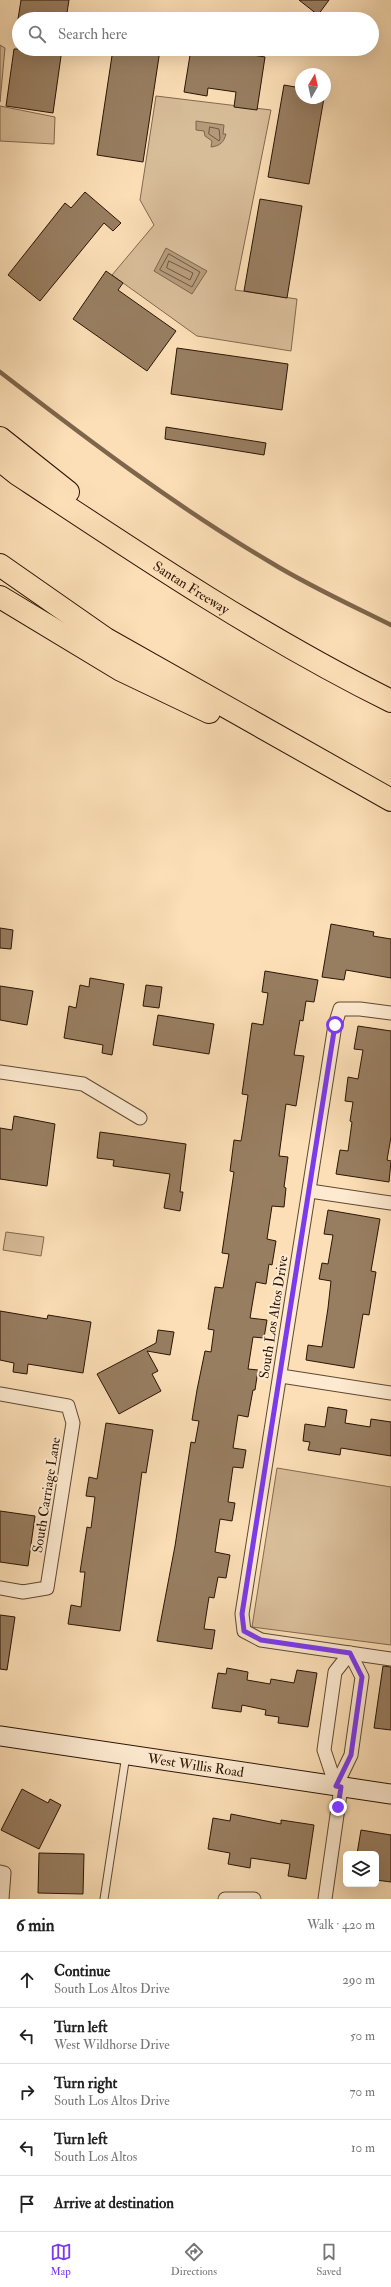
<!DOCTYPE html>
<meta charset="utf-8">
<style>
:root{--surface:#fff;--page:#f6f6f6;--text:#222;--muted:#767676;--line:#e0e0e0;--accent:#7c3aed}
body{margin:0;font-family:"IM FELL Double Pica",serif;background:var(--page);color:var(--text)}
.controls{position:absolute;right:12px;bottom:12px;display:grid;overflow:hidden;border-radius:6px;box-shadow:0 4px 16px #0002}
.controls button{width:36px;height:36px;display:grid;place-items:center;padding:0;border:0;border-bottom:1px solid var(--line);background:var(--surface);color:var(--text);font:20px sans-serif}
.compass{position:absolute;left:295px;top:68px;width:36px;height:36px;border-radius:50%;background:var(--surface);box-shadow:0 4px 16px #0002;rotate:9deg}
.stop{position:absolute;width:12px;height:12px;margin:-9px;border:3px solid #7c3aed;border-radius:50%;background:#fff}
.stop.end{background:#7c3aed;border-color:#fff;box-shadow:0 1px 4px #0008}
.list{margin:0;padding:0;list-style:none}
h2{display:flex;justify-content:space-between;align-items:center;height:52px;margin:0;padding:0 16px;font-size:17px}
h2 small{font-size:13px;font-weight:400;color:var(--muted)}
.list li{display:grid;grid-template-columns:26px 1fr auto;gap:12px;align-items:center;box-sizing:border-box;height:56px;padding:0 16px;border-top:1px solid var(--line)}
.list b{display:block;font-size:15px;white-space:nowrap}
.list p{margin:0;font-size:13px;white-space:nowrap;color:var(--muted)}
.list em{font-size:13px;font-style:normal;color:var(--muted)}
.icon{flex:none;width:22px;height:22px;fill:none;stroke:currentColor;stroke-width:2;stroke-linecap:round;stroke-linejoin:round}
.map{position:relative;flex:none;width:391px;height:1899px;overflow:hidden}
.search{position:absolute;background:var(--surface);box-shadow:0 4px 16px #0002;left:12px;right:12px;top:12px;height:44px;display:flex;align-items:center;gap:10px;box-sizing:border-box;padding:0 14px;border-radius:22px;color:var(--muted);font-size:15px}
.sheet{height:332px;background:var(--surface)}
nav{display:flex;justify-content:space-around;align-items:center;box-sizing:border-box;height:56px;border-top:1px solid var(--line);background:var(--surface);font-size:11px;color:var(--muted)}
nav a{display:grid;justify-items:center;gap:2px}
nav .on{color:var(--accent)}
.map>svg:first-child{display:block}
.green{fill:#d8bd99;stroke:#82694e}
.water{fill:#b59a7a;stroke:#7e654b}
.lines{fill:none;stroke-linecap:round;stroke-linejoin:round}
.shore{stroke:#70583f;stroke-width:1}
.stream{stroke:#7e654b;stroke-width:4.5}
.building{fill:#987e61;stroke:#2b1504}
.lane-casing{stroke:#5f4831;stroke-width:9}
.street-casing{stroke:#5f4831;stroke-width:15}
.secondary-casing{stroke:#2b1504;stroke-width:21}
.highway-casing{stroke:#2b1504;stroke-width:24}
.lane{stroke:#fdead0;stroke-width:7}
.street{stroke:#fdead0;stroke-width:13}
.secondary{stroke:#fdead0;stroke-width:19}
.highway{stroke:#fcdfb7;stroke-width:22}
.route{stroke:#7c3aed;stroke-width:5}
.labels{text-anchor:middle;stroke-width:4;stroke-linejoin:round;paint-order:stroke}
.street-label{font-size:14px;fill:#2b1504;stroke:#fdead0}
</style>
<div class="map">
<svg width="391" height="1899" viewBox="0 0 391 1899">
<rect width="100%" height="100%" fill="#fcdfb7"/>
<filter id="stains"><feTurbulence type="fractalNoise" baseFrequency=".005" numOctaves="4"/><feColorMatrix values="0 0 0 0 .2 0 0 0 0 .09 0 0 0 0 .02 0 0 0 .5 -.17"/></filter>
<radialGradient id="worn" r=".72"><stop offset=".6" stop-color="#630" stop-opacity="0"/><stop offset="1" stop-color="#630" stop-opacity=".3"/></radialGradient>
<g class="green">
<path d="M 0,45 L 5,48 L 0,102 Z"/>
<path d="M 156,96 L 271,110 L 235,290 L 297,299 L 291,351 L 197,336 L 112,275 L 154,225 L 140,200 Z"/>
<path d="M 0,106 L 55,117 L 54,144 L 0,141 Z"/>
<path d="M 6,1232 L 44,1237 L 41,1256 L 3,1250 Z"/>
<path d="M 277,1468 L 391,1487 L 391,1645 L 252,1627 Z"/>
</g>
<g class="water">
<path d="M 196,121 L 224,125 L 223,134 L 226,134 C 224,142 220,146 211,147 L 212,141 L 205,136 L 204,131 L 196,130 Z"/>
<path d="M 166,248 L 207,271 L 192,294 L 154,271 Z"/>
</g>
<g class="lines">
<g class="shore">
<path d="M 210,127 L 219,129 L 220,138 L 219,141 L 209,134 Z"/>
<path d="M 169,254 L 200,272 L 192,287 L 160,270 Z"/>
<path d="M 169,261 L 193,273 L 190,280 L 167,268 Z"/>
</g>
<path class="stream" d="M 0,372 C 87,439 175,506 270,562 C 309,586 351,605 391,625"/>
</g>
<g class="building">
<path d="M 21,0 L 69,0 L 66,19 L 18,19 Z"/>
<path d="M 299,0 L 329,0 L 318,15 Z"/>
<path d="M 14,49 L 62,49 L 53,113 L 6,106 Z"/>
<path d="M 113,49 L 160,50 L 143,162 L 97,155 Z"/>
<path d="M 191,49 L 217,49 L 265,57 L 257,110 L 234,107 L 236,92 L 208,88 L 207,96 L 184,92 Z"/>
<path d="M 284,85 L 301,88 L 301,98 L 324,98 L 309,184 L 268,177 Z"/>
<path d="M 85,192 L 121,223 L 113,231 L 104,223 L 40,301 L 8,275 L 65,203 L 71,208 Z"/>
<path d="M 260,199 L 302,206 L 287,298 L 244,291 Z"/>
<path d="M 106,271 L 123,283 L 118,290 L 176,331 L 147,371 L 73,319 Z"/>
<path d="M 177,348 L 288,364 L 282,410 L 171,394 Z"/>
<path d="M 166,427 L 266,443 L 264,455 L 165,439 Z"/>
<path d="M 331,924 L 374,932 L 373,936 L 391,939 L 391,978 L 346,970 L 344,980 L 322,977 Z"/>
<path d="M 0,928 L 13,930 L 11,949 L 0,948 Z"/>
<path d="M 265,971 L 318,980 L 314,1002 L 306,1001 L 303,1021 L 300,1020 L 294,1055 L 304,1056 L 296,1106 L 286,1104 L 279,1156 L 288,1157 L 284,1187 L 286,1188 L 284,1207 L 272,1206 L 267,1239 L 276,1241 L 272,1265 L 269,1264 L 266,1284 L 256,1282 L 250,1318 L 267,1320 L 264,1338 L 253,1337 L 248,1369 L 258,1370 L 255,1390 L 253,1390 L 248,1417 L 238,1415 L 233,1448 L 246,1450 L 243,1468 L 233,1467 L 228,1502 L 235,1503 L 232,1521 L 220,1519 L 215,1552 L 230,1555 L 226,1578 L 218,1577 L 214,1598 L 209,1597 L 204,1629 L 215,1630 L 212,1649 L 157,1641 L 175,1546 L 191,1442 L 195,1443 L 199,1421 L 192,1420 L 197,1390 L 205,1351 L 211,1352 L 214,1330 L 208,1329 L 215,1287 L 223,1288 L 229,1254 L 222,1253 L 234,1172 L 230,1171 L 234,1140 L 241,1141 L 243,1129 L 248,1095 L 242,1094 L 252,1023 L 263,1025 L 268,993 L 262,992 Z"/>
<path d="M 90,978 L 124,984 L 112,1055 L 102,1053 L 103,1045 L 64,1038 L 69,1006 L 76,1008 L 80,985 L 89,987 Z"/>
<path d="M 146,985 L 162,987 L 159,1008 L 143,1006 Z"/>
<path d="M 0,986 L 33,991 L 27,1025 L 0,1020 Z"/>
<path d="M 158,1015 L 214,1024 L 209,1054 L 153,1045 Z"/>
<path d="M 358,1026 L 391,1031 L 391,1137 L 387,1160 L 391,1161 L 389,1182 L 336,1174 L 340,1150 L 348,1151 L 352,1122 L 350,1121 L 353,1102 L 345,1101 L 348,1077 L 358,1079 L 363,1050 L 354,1049 Z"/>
<path d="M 14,1116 L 55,1124 L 47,1186 L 0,1179 L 0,1128 L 12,1130 Z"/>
<path d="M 100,1132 L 186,1144 L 180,1192 L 183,1192 L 180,1211 L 164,1208 L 170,1174 L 113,1166 L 114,1160 L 97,1158 Z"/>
<path d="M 328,1210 L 380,1219 L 371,1271 L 376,1272 L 369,1315 L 363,1314 L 354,1368 L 306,1360 L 308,1345 L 322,1347 L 328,1308 L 331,1281 L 319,1279 L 322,1263 L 328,1264 L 333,1235 L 324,1234 Z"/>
<path d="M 0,1311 L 47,1319 L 48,1315 L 91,1322 L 83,1373 L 28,1364 L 27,1374 L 13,1372 L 14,1363 L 0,1360 Z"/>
<path d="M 158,1330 L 174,1332 L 170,1355 L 147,1351 L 158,1371 L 152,1374 L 161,1391 L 119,1414 L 97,1374 L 156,1343 Z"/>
<path d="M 328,1407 L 347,1410 L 345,1423 L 370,1427 L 371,1419 L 391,1422 L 391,1456 L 341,1448 L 340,1455 L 308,1450 L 310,1442 L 303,1441 L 305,1424 L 325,1427 Z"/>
<path d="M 106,1423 L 153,1430 L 146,1473 L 142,1472 L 120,1631 L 68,1624 L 71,1605 L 81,1607 L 85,1572 L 80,1572 L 87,1527 L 91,1528 L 95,1497 L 86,1496 L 89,1477 L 97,1479 Z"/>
<path d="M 0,1511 L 35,1516 L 28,1566 L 0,1562 Z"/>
<path d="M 0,1615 L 15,1617 L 7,1670 L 0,1669 Z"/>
<path d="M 383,1666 L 391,1667 L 391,1730 L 374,1728 Z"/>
<path d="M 227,1668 L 248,1672 L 247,1680 L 270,1684 L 271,1679 L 294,1683 L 297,1670 L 317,1673 L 308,1727 L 278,1723 L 279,1717 L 265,1715 L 266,1710 L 242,1705 L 241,1712 L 212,1708 L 218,1673 L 226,1674 Z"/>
<path d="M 22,1789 L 48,1803 L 50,1799 L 61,1805 L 39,1849 L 1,1830 Z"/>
<path d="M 231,1814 L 281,1824 L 281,1820 L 314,1825 L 306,1879 L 288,1876 L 290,1864 L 251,1858 L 250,1868 L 228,1864 L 230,1853 L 208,1849 L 213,1818 L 230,1821 Z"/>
<path d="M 361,1830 L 391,1835 L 391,1882 L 376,1880 L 376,1854 L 357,1854 Z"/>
<path d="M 39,1853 L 84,1854 L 83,1894 L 38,1893 Z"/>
</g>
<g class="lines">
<defs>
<path id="lane" d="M 104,1899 L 126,1755"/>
<g id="street">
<path d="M 391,1013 L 360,1009 L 340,1009 L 335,1025 L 242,1614 L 244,1631 L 261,1640 L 391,1659"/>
<path d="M 0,1072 L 83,1084 L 140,1118"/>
<path d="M 310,1191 L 391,1203"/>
<path d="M 281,1376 L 391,1393"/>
<path d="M 0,1394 L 68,1406 L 73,1423 L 47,1588 L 23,1592 L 0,1588"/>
<path d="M 350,1653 L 362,1677 L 360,1691 L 351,1755 L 336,1786 L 324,1750 L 335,1672 Z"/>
<path d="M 0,1872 L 4,1873 L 2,1899"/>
<path d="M 225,1899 L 254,1899"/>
<path d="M 325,1899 L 341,1787"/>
</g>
<g id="secondary">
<path id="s1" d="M 0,1736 L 391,1794"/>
</g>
<g id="highway">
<path d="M 0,438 L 68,492"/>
<path id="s2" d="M 0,460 L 16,473 C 138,554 260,636 391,701"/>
<path d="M 0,565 L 106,639 L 391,800"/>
<path d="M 0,597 L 121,670 L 209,712"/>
</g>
</defs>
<use href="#lane" class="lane-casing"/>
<use href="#street" class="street-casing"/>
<use href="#secondary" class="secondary-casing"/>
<use href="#highway" class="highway-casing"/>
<use href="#lane" class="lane"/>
<use href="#street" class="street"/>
<use href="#secondary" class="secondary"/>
<use href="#highway" class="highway"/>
</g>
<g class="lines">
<path class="route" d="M 335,1025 L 242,1614 L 244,1631 L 261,1640 L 350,1653 L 362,1677 L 360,1691 L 351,1755 L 336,1786 L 341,1787 L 338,1807"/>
</g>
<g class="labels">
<g class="street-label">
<text dy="5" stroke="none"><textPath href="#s2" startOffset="230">Santan Freeway</textPath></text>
<text transform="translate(273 1317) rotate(-81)" y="5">South Los Altos Drive</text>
<text transform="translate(46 1495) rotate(-81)" y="5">South Carriage Lane</text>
<text dy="5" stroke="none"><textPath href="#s1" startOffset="198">West Willis Road</textPath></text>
</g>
</g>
<rect width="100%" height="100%" filter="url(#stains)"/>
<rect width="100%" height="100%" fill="url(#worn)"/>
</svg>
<div class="controls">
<button><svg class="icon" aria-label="layers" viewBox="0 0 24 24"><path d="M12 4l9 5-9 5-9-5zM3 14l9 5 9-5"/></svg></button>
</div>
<svg class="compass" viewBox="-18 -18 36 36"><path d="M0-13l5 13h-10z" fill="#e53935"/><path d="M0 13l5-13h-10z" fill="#767676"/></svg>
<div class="stop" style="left:335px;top:1025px"></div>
<div class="stop end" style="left:338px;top:1807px"></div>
<div class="search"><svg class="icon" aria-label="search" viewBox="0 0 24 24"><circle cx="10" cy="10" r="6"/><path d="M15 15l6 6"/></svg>Search here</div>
</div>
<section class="sheet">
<h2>6 min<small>Walk · 420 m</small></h2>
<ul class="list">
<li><svg class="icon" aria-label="ahead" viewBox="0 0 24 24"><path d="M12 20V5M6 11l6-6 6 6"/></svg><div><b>Continue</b><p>South Los Altos Drive</p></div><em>290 m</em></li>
<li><svg class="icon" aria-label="left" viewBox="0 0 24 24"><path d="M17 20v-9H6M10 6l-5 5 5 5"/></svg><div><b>Turn left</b><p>West Wildhorse Drive</p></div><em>50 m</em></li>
<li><svg class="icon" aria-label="right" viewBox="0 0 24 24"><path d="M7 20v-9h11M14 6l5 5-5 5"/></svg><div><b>Turn right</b><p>South Los Altos Drive</p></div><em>70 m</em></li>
<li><svg class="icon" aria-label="left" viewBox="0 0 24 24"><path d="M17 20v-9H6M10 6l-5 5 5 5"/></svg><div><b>Turn left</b><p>South Los Altos</p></div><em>10 m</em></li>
<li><svg class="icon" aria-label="arrive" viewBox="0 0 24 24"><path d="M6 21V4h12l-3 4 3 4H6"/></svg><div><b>Arrive at destination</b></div></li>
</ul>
</section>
<nav>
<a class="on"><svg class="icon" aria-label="map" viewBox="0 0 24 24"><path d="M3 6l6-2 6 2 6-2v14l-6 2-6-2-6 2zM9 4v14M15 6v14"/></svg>Map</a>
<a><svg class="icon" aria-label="directions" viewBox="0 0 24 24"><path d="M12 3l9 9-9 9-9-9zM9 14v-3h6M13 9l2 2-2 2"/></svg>Directions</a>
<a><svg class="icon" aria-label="saved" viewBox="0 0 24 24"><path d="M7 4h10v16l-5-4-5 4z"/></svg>Saved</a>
</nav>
